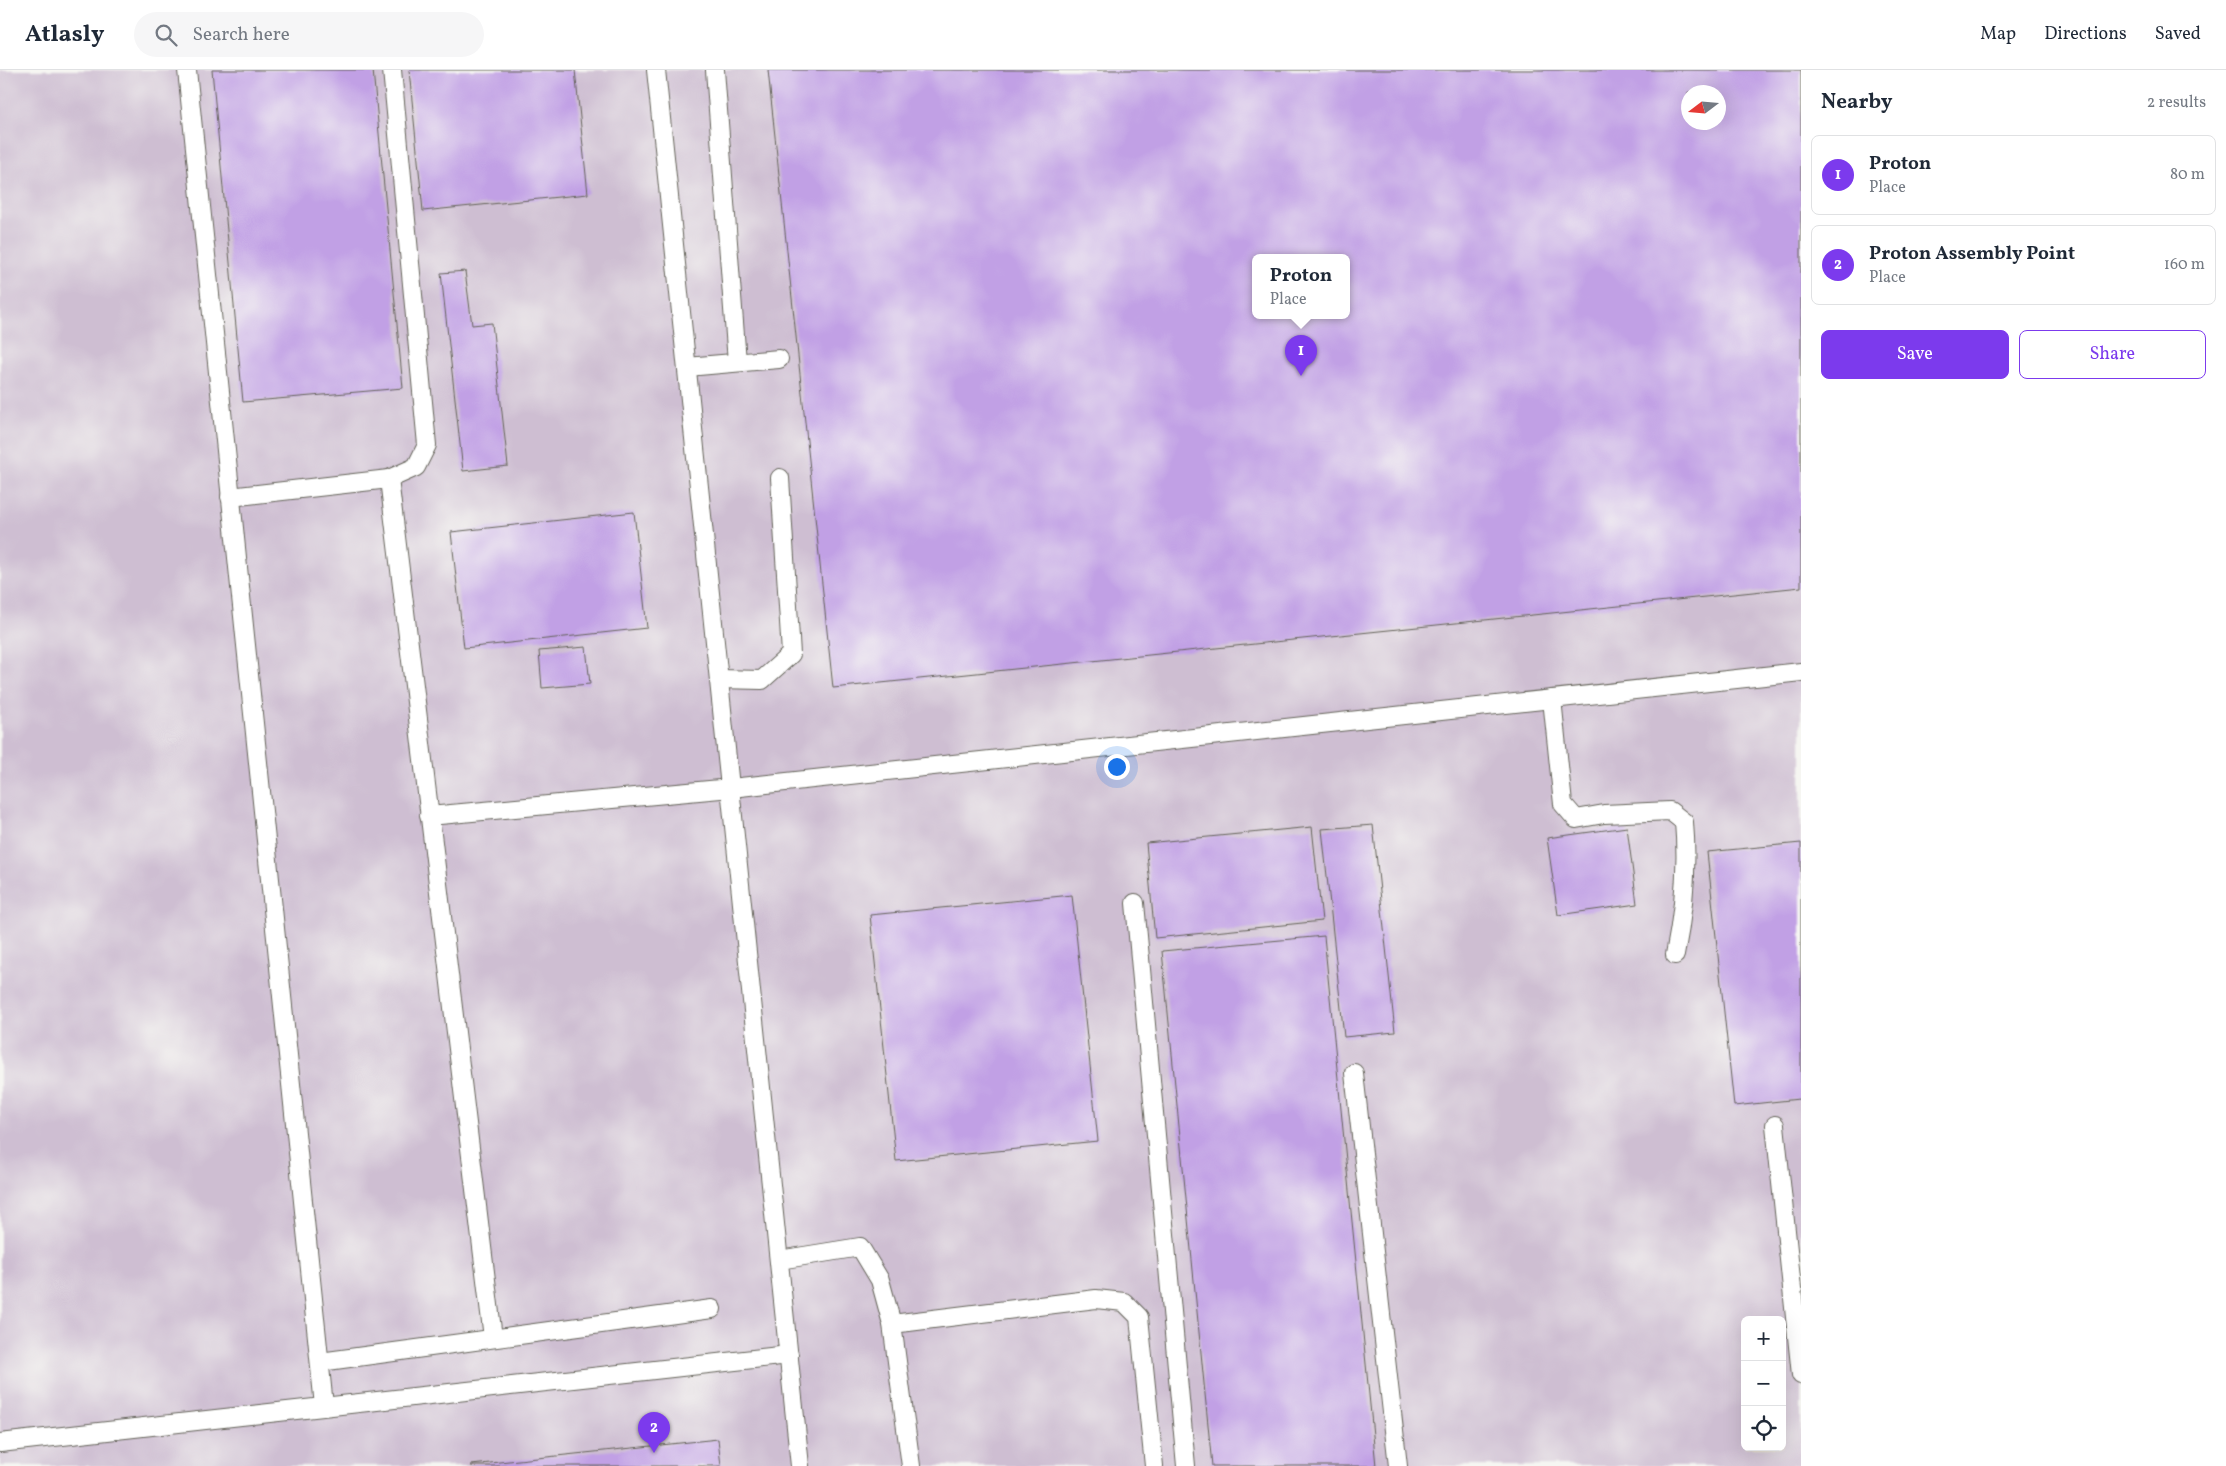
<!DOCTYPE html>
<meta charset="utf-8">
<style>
:root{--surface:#fff;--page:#f6f6f7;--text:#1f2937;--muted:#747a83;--line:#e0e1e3;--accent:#7c3aed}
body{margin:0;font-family:Vollkorn,serif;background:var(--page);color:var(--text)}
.controls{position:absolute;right:15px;bottom:15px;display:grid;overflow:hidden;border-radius:8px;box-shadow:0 5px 20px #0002}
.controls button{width:45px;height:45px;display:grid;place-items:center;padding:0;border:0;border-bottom:1px solid var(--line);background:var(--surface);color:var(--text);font:25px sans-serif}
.compass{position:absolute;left:1681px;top:15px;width:45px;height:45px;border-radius:50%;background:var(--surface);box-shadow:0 5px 20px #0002;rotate:254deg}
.you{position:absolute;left:1116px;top:696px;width:18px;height:18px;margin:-12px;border:4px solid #fff;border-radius:50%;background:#1a73e8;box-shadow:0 0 0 8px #1a73e833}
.badge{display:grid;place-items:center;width:32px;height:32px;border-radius:50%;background:var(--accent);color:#fff;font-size:16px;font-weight:700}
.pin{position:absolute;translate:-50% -41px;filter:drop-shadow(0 1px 2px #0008)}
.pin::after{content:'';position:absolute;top:26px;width:18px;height:15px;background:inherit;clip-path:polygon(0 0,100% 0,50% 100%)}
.popup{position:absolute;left:1252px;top:184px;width:98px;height:65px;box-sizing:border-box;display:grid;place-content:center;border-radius:8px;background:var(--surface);filter:drop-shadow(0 1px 4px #0005);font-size:16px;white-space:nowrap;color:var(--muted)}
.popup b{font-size:19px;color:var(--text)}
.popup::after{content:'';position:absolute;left:50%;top:100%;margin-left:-10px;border:10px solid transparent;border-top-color:var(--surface)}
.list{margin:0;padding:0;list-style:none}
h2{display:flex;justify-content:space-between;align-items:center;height:65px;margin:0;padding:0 20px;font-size:21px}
h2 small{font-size:16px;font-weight:400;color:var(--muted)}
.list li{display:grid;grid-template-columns:32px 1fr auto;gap:15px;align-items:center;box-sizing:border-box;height:80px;margin:0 10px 10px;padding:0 10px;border:1px solid var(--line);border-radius:8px}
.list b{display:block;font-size:19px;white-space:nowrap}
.list p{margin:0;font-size:16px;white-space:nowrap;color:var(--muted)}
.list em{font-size:16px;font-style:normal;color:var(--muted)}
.actions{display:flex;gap:10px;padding:15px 20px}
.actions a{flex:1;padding:11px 0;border:1px solid var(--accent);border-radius:8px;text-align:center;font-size:18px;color:var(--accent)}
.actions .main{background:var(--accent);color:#fff}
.icon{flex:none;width:28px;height:28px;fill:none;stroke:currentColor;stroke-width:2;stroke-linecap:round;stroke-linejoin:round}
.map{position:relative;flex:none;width:1801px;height:1396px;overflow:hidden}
header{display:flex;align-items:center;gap:30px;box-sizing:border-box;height:70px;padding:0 25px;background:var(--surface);border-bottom:1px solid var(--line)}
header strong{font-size:24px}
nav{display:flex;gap:28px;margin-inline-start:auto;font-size:18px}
.search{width:350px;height:45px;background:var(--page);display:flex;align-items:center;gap:12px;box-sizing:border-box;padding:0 18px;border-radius:28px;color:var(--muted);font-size:19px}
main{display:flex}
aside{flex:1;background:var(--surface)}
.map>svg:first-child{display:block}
.industrial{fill:#cebed2;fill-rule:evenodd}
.building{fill:#c1a0e5;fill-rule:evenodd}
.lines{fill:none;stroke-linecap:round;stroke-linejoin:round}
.service-casing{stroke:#646359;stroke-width:20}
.service{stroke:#fff;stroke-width:18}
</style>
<header>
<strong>Atlasly</strong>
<div class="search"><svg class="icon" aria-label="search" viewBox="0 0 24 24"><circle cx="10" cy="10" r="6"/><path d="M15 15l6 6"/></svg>Search here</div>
<nav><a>Map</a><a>Directions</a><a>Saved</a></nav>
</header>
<main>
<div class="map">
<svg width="1801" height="1396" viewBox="0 0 1801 1396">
<rect width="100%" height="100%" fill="#f6f6f2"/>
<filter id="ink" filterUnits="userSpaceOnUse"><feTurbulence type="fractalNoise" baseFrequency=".02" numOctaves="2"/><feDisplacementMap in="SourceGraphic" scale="10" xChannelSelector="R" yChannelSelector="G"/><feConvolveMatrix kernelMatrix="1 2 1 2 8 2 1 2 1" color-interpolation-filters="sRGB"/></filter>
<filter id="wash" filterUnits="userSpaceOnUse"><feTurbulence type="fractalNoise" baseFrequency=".0096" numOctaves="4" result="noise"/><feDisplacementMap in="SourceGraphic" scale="20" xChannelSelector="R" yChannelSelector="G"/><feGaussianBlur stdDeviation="1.12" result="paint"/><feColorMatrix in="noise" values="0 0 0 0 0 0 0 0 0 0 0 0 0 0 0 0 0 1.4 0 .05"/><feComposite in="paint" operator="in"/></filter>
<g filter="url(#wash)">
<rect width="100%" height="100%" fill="#ebe6ca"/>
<path class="industrial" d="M 0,0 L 1801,0 L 1801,1396 L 0,1396 ZM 1688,22 L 1718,22 L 1718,52 L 1688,52 ZM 1256,187 L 1346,187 L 1346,245 L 1256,245 ZM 1745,1250 L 1782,1250 L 1782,1377 L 1745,1377 Z"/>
<g id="blocks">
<g class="building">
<path d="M 212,0 L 373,0 L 403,318 L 243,332 Z"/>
<path d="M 409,0 L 575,0 L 588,124 L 423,141 Z"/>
<path d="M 768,0 L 1801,0 L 1801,517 L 833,618 ZM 1688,22 L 1718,22 L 1718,52 L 1688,52 ZM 1256,187 L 1346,187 L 1346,245 L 1256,245 Z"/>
<path d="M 465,201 L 472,255 L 492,253 L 508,396 L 463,401 L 441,203 Z"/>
<path d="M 634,442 L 647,558 L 464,578 L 451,462 Z"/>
<path d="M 586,577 L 590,614 L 542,618 L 539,581 Z"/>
<path d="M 1373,755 L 1395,962 L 1344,967 L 1322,759 Z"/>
<path d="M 1312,757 L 1322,851 L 1155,868 L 1146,773 Z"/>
<path d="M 1627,757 L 1637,834 L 1558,845 L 1547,768 Z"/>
<path d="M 1801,773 L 1801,1035 L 1799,1029 L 1734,1036 L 1707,782 Z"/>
<path d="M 1072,825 L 1098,1071 L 896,1091 L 870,845 Z"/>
<path d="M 1324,866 L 1376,1396 L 1212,1396 L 1162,881 Z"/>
<path d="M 718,1369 L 721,1396 L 471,1396 L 471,1395 Z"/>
</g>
</g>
</g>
<g filter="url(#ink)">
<use href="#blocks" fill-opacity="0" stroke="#646359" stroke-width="1"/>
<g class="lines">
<defs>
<g id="service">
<path d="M 187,0 L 324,1336"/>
<path d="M 656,0 L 800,1396"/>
<path d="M 715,0 L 737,292"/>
<path d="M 687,297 L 779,289"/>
<path d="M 389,409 L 493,1268"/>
<path d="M 230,427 L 389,409 L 416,397 L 427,375 L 392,0"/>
<path d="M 719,609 L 762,610 L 791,584 L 780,408"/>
<path d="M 1552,629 L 1563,734 L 1576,749 L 1604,744 L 1670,741 L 1684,752 C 1688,797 1684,840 1675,885"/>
<path d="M 429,746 L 731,718 L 1801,602"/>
<path d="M 1135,833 L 1186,1396"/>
<path d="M 1354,1003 L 1398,1396"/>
<path d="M 1775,1055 L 1801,1305"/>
<path d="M 779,1190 L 860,1177 L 880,1210 L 892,1254 L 911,1396"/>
<path d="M 892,1254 L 1096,1229 L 1124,1232 L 1139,1247 L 1154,1396"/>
<path d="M 320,1292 L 712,1239"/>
<path d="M 0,1373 L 789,1285"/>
</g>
</defs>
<use href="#service" class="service-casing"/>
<use href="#service" class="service"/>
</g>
</g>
</svg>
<div class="controls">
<button>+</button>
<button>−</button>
<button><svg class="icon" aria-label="locate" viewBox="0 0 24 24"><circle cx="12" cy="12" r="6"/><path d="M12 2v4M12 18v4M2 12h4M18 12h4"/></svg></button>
</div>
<svg class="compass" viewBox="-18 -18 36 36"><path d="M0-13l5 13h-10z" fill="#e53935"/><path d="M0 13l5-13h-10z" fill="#747a83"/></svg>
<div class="you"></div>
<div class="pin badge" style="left:1301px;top:306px">1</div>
<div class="popup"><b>Proton</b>Place</div>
<div class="pin badge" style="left:654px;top:1383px">2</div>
</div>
<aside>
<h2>Nearby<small>2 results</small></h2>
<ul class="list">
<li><span class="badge">1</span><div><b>Proton</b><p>Place</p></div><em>80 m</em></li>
<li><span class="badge">2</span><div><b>Proton Assembly Point</b><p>Place</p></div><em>160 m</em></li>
</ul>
<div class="actions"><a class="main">Save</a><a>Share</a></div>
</aside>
</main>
